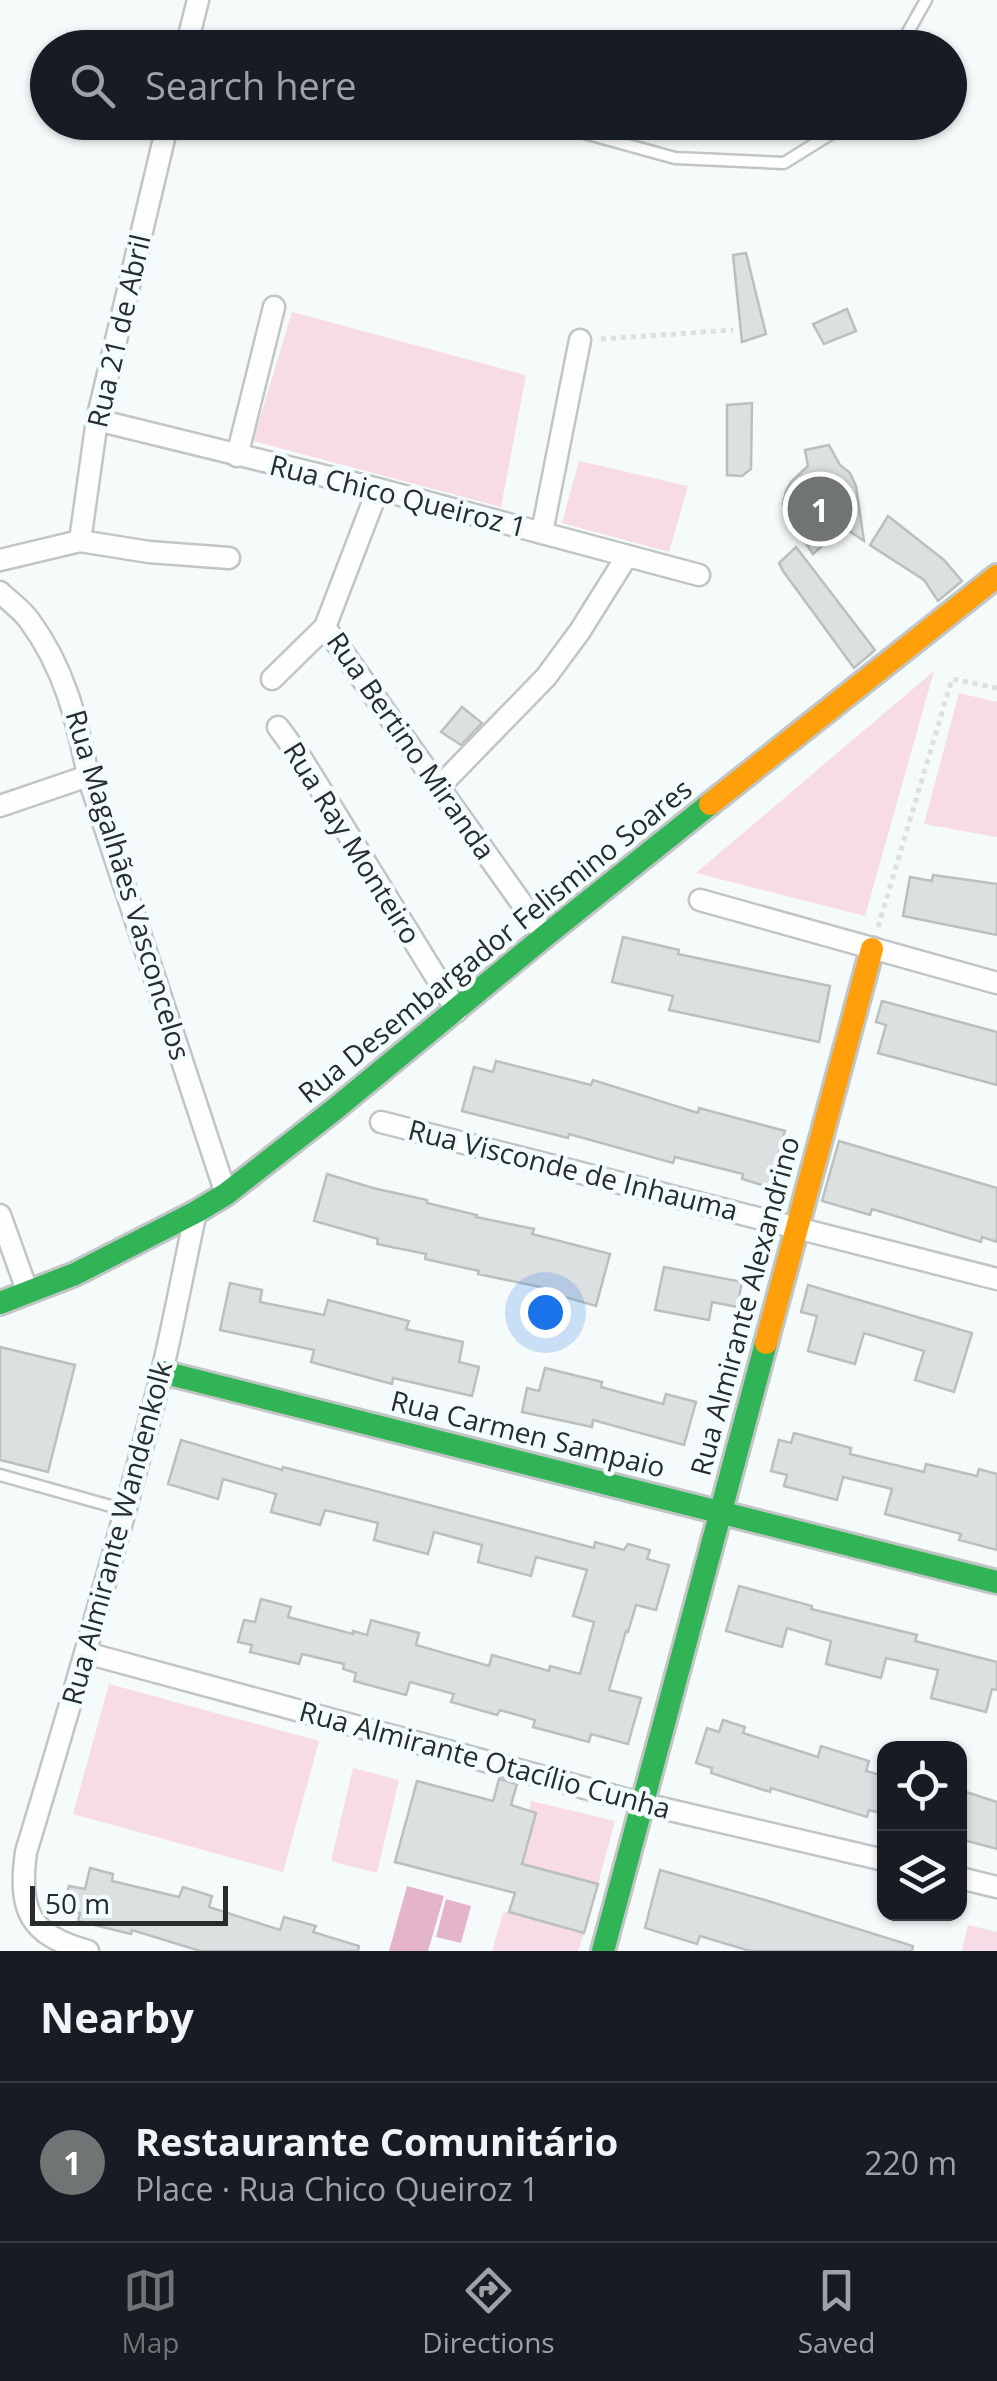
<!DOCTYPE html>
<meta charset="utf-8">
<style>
:root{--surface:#171b24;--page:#20242c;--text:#f1f3f6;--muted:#9ea1a6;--line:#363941;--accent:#707474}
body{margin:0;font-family:"Open Sans",sans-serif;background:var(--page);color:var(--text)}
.controls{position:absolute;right:30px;bottom:30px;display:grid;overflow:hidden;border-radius:20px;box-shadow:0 2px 8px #0004}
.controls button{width:90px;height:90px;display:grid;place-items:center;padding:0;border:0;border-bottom:2px solid var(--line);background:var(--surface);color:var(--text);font:50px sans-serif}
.scale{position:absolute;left:30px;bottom:25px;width:198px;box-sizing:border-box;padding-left:10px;border:5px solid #282c2c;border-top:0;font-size:28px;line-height:35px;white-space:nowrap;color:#282c2c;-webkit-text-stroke:8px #f3fcfd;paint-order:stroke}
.you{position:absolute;left:545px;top:1312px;width:35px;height:35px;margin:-25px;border:8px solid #fff;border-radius:50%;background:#1a73e8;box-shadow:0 0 0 15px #1a73e833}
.badge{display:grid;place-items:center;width:65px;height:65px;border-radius:50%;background:var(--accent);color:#fff;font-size:32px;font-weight:700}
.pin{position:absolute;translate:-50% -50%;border:5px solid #fff;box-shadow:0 2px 10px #0006}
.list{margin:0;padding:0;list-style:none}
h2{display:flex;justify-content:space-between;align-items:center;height:130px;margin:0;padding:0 40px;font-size:42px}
h2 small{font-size:32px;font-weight:400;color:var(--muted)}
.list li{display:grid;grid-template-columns:65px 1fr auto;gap:30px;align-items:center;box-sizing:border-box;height:160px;padding:0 40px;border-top:2px solid var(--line)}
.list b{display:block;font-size:38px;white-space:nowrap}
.list p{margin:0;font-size:32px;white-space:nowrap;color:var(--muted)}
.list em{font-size:32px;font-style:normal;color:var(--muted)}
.icon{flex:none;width:55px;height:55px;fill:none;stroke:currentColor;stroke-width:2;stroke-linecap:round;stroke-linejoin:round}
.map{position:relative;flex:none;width:997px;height:1951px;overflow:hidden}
.search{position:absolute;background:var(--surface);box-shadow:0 2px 8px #0004;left:30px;right:30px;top:30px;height:110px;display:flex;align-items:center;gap:25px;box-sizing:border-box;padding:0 35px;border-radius:55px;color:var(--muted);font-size:38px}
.sheet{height:290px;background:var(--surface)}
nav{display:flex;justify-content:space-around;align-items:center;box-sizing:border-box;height:140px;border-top:2px solid var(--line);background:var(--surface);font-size:28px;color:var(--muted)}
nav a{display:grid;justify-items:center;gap:5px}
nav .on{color:var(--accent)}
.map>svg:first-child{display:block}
.green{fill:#f7dbe7}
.water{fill:#e4b4c9}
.building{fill:#dce0e1;stroke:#bbbfc0;stroke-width:2.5}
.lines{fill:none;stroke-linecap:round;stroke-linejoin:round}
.lane-casing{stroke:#c1c5c6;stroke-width:15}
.street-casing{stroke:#c1c5c6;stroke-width:25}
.fast-casing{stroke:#c1c5c6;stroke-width:28}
.slow-casing{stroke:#c1c5c6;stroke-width:28}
.path{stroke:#dedfdf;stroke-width:5;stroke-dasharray:5 5;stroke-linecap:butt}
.lane{stroke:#fefefe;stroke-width:10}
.street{stroke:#fefefe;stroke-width:20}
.fast{stroke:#30b455;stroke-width:22}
.slow{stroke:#ff9f0a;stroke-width:22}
.labels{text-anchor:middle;stroke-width:9;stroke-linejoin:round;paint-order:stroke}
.street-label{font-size:28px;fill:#282c2c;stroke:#f3fcfd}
</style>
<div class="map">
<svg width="997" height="1951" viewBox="0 0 997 1951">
<rect width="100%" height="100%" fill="#f5fafb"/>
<g class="green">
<path d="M 292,312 L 526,375 L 501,507 L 253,441 Z"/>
<path d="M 579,461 L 688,486 L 669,552 L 562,523 Z"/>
<path d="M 934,671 L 865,916 L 696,873 Z"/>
<path d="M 959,693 L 997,702 L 997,837 L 924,824 Z"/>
<path d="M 109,1684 L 319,1741 L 283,1872 L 73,1814 Z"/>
<path d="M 353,1768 L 399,1780 L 377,1873 L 331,1861 Z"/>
<path d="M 531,1801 L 615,1821 L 598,1884 L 522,1864 L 536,1813 L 529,1811 Z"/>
<path d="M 509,1912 L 584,1934 L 578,1951 L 492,1951 L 503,1913 Z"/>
<path d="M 968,1925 L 997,1932 L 997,1951 L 962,1951 Z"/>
</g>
<g class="water">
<path d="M 407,1886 L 444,1896 L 428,1951 L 389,1951 Z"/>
<path d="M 446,1899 L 471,1906 L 461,1943 L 436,1937 Z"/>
</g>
<g class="building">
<path d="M 746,253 L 766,334 L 742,342 L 733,255 Z"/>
<path d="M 847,309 L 856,331 L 824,344 L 813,324 Z"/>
<path d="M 752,403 L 751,469 L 742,476 L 727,475 L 727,405 Z"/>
<path d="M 829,445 L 840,465 L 850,473 L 856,486 L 864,541 L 843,527 L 813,554 L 787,514 L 783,504 L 786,491 L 791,482 L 808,466 L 805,450 Z"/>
<path d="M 888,516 L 944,560 L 962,581 L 938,601 L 924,580 L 870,545 Z"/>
<path d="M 796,547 L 875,650 L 854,668 L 783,571 L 779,563 Z"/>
<path d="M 462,707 L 482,723 L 461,745 L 441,732 Z"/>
<path d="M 933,875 L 997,884 L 997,935 L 903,916 L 910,877 L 932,881 Z"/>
<path d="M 623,937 L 679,950 L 678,954 L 830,986 L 819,1042 L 669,1010 L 673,996 L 612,982 Z"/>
<path d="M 882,1001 L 997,1032 L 997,1085 L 878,1053 L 886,1025 L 876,1022 Z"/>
<path d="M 496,1061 L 591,1085 L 593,1080 L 698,1113 L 699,1108 L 785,1131 L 775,1165 L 789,1169 L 782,1191 L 742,1179 L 743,1174 L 675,1157 L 673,1163 L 569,1134 L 568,1138 L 462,1111 L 474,1067 L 493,1072 Z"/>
<path d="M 839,1141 L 997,1188 L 997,1242 L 982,1237 L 981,1242 L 872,1209 L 870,1215 L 822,1201 Z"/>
<path d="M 327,1174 L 373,1188 L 427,1200 L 427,1203 L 477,1215 L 476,1217 L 534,1229 L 532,1234 L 610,1254 L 596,1306 L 554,1294 L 555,1290 L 478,1274 L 479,1271 L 425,1259 L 426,1254 L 377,1244 L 378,1239 L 314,1221 Z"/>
<path d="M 664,1267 L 742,1282 L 737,1307 L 712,1302 L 709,1320 L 655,1310 Z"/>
<path d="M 230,1283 L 262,1290 L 260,1302 L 324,1315 L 328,1300 L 409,1321 L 406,1329 L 463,1342 L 459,1362 L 479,1367 L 472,1396 L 393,1378 L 392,1384 L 311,1362 L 314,1350 L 220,1330 Z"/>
<path d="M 808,1285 L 972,1333 L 954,1392 L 915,1380 L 924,1351 L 864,1333 L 855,1364 L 808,1351 L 817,1316 L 801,1312 Z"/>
<path d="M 0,1347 L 75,1365 L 48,1472 L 0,1460 Z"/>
<path d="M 545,1368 L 602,1382 L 601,1387 L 663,1404 L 666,1394 L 696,1402 L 684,1445 L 593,1420 L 592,1427 L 522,1412 L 527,1388 L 539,1391 Z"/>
<path d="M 794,1433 L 851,1448 L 850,1454 L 924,1472 L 926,1464 L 977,1476 L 979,1469 L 997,1474 L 997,1550 L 959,1540 L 961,1534 L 885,1514 L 892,1489 L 843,1477 L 837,1500 L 784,1486 L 787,1475 L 771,1471 L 779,1440 L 791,1443 Z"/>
<path d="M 181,1440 L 282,1470 L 283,1467 L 594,1548 L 595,1542 L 624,1550 L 628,1544 L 650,1550 L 647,1559 L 669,1565 L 656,1610 L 636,1605 L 628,1632 L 626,1631 L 609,1690 L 641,1698 L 628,1744 L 591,1734 L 589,1742 L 533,1727 L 535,1720 L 500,1710 L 497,1715 L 451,1702 L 454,1694 L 410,1682 L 406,1695 L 354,1681 L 356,1673 L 343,1669 L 344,1664 L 302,1654 L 299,1664 L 250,1652 L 252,1645 L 238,1642 L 244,1620 L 255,1622 L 261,1599 L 291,1607 L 288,1617 L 353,1634 L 353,1631 L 367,1635 L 371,1620 L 419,1633 L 416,1645 L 489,1666 L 492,1655 L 549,1671 L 550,1666 L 580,1674 L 594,1622 L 573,1616 L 587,1570 L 536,1557 L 531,1576 L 478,1562 L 482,1545 L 434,1532 L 428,1554 L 374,1540 L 378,1523 L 325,1510 L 320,1525 L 271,1512 L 276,1494 L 223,1479 L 218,1499 L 168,1484 Z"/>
<path d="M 739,1586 L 812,1606 L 811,1609 L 917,1635 L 915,1641 L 997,1662 L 997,1690 L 992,1689 L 986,1712 L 931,1698 L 938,1670 L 886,1658 L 881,1678 L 826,1664 L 831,1641 L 787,1628 L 782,1647 L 726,1631 Z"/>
<path d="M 723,1720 L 745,1727 L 743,1733 L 818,1757 L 821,1746 L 869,1761 L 866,1771 L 884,1776 L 884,1797 L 880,1813 L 869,1810 L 867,1817 L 771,1788 L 770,1792 L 711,1773 L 712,1768 L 696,1763 L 707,1728 L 719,1732 Z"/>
<path d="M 499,1779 L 517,1784 L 511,1805 L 536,1813 L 522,1864 L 598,1884 L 584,1933 L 509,1912 L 515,1893 L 395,1862 L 417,1781 L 493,1801 Z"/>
<path d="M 960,1790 L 997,1802 L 997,1849 L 960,1839 Z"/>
<path d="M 90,1868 L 113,1874 L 112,1881 L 179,1897 L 183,1887 L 212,1896 L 209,1907 L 280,1930 L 284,1917 L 316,1926 L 313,1932 L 359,1946 L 358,1951 L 200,1951 L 132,1930 L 131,1934 L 78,1921 L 80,1913 L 63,1909 L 69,1886 L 85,1889 Z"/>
<path d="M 660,1870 L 765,1900 L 913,1946 L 912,1951 L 750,1951 L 700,1936 L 697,1944 L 645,1928 Z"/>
</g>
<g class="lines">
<defs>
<g id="lane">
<path d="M 899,48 L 926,0"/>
<path d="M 577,131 L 675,158 L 784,163 L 850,122"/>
<path d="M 0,1475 L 125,1510"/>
</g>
<g id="street">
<path d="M 186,48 L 198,0"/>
<path d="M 97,420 L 378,489 L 699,575"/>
<path d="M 237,456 L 274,307"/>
<path d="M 542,532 L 580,340"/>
<path d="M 80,541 L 97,420 L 168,122"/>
<path d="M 0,560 L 80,541 L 149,552 L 229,558"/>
<path d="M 0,592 C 9,601 21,609 29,620 C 64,667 77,719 88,776 L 226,1194"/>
<path d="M 325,627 L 545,936"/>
<path d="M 272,679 L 325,627 L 378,489"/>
<path d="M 278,727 L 303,761 L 457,1011"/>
<path d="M 439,787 L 546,677 L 580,631 L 627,556"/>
<path d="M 0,806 L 88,776"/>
<path d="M 700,900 L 997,983"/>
<path d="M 381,1122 L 997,1279"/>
<path d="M 0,1215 L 28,1293"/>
<path d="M 86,1653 L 644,1804 L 884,1860"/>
<path d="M 960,1878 L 997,1887"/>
<path d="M 88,1951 C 29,1935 18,1911 26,1852 C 74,1694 120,1536 161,1376 C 174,1322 184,1266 196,1212"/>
</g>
<g id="fast">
<path d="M 0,1303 L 75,1274 L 196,1212 L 226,1194 L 335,1109 L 545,936 L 710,804"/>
<path d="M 162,1372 L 997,1582"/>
<path d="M 603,1951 L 766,1343"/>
</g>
<g id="slow">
<path d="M 710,804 L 997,576"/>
<path d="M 766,1343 L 872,949"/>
</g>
</defs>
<use href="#lane" class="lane-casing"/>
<use href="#street" class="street-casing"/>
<use href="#fast" class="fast-casing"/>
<use href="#slow" class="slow-casing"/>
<g class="path">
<path d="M 601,339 L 733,330"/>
<path d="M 878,927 L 952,679 L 997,688"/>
</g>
<use href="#lane" class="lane"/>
<use href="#street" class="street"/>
<use href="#fast" class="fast"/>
<use href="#slow" class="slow"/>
</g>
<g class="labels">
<g class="street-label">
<text transform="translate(119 331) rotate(-77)" y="10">Rua 21 de Abril</text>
<text transform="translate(398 496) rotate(14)" y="10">Rua Chico Queiroz 1</text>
<text transform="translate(411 746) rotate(55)" y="10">Rua Bertino Miranda</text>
<text transform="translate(352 843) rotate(58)" y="10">Rua Ray Monteiro</text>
<text transform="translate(128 885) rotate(73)" y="10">Rua Magalhães Vasconcelos</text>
<text transform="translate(495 941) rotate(-39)" y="10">Rua Desembargador Felismino Soares</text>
<text transform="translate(573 1170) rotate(14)" y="10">Rua Visconde de Inhauma</text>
<text transform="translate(745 1306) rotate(-75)" y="10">Rua Almirante Alexandrino</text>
<text transform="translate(528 1434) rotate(14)" y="10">Rua Carmen Sampaio</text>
<text transform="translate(117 1533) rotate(-75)" y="10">Rua Almirante Wandenkolk</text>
<text transform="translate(485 1760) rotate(15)" y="10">Rua Almirante Otacílio Cunha</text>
</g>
</g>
</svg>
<div class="controls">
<button><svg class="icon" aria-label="locate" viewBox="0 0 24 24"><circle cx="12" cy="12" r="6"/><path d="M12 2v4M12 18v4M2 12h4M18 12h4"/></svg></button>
<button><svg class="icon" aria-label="layers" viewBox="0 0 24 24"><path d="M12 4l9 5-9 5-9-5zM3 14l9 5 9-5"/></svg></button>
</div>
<div class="scale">50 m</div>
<div class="you"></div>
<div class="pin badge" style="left:820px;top:509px">1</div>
<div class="search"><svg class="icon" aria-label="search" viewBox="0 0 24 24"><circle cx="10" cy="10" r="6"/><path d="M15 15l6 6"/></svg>Search here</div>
</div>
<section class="sheet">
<h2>Nearby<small></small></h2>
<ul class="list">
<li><span class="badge">1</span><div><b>Restaurante Comunitário</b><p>Place · Rua Chico Queiroz 1</p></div><em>220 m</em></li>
</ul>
</section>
<nav>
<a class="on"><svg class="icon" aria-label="map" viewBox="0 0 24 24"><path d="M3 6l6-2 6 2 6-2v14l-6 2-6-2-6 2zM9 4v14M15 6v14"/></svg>Map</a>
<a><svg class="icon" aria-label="directions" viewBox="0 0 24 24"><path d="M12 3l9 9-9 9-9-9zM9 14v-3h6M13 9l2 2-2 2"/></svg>Directions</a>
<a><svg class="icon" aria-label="saved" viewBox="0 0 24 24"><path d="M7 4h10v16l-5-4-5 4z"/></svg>Saved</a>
</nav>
